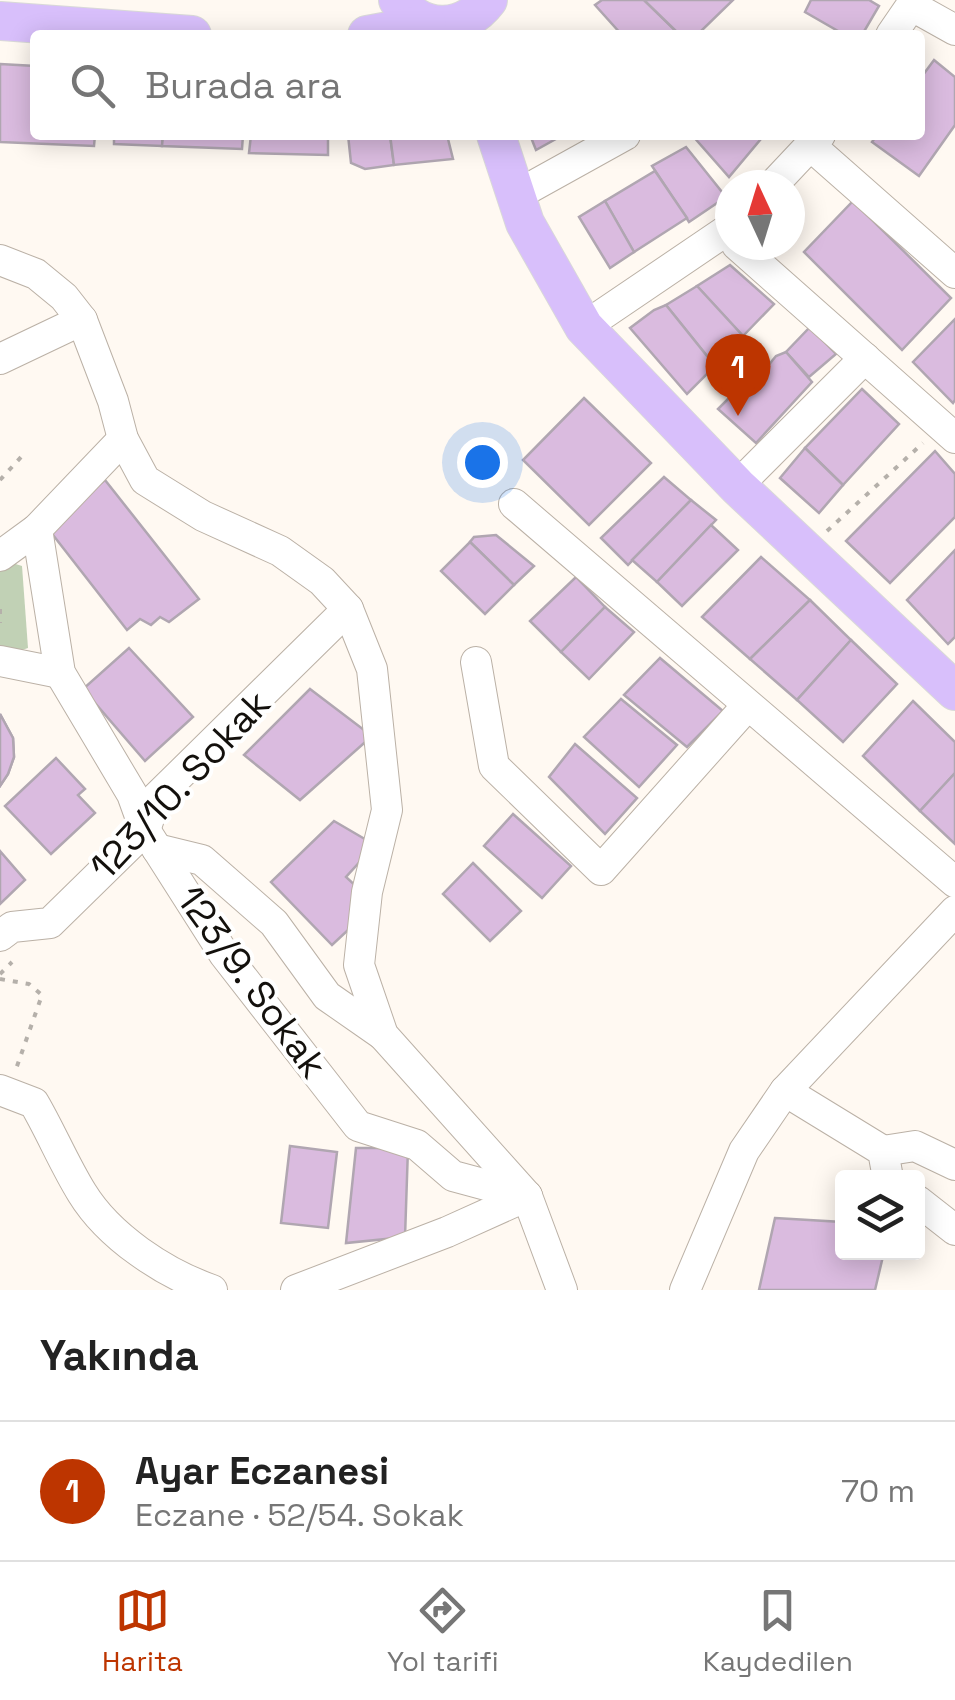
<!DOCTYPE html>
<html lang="tr">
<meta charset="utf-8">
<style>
:root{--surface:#fff;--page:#f2f2f2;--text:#222;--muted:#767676;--line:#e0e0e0;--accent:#bd3500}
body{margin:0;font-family:"Space Grotesk",sans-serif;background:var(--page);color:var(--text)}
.controls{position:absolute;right:30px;bottom:30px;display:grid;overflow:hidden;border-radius:10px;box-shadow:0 5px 25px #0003}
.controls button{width:90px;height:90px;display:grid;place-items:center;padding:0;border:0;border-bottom:2px solid var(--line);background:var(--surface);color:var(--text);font:50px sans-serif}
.compass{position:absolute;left:715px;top:170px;width:90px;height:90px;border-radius:50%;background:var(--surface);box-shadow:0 5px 25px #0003;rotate:356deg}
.you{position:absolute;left:482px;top:462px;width:35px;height:35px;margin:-25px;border:8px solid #fff;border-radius:50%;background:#1a73e8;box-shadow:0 0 0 15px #1a73e833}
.badge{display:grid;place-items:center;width:65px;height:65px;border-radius:50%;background:var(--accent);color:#fff;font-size:32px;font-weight:700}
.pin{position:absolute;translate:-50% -82px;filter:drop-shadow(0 2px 5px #0008)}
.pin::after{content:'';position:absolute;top:52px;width:35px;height:30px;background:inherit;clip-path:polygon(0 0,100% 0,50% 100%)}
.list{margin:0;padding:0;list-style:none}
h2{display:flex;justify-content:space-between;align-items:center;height:130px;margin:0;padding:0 40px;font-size:42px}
h2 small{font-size:32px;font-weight:400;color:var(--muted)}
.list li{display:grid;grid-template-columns:65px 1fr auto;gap:30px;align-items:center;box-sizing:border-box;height:140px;padding:0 40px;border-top:2px solid var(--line)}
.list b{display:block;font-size:38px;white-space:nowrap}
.list p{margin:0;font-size:32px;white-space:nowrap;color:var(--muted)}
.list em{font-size:32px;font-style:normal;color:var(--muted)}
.icon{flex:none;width:55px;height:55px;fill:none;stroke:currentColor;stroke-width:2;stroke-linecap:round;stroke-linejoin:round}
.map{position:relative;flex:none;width:955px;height:1290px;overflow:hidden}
.search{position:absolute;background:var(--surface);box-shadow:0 5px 25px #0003;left:30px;right:30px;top:30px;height:110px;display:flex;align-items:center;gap:25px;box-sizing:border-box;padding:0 35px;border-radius:10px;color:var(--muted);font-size:38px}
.sheet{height:270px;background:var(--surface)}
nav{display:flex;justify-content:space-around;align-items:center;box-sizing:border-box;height:140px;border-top:2px solid var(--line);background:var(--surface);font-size:28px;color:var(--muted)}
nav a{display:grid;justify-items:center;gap:5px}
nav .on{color:var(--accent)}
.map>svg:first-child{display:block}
.green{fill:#c1d1b5}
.building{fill:#dabbdf;stroke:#b0a6b1;stroke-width:2.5}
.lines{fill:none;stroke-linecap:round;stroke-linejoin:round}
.minor-casing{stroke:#bbb1a6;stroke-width:32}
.major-casing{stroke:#d9d9d8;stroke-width:40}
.path{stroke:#b5b0aa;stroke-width:4;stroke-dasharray:5 8;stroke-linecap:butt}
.minor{stroke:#fff;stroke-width:30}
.major{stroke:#d8bffb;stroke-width:38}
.labels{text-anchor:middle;stroke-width:8;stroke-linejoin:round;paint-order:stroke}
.street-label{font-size:38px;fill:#13100c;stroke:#fff}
</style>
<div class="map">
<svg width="955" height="1290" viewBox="0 0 955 1290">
<rect width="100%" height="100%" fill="#fff9f2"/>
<path class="green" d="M 9,562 L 22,566 L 28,648 L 16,652 L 0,649 L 0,570 Z"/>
<g class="building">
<path d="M 602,0 L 644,0 L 680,35 L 622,35 L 595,5 Z"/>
<path d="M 644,0 L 733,0 L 697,35 L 680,35 Z"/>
<path d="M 811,0 L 869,0 L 879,6 L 862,35 L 845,35 L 805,12 Z"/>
<path d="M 934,60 L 955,77 L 955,125 L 919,176 L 872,142 L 877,135 L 920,135 L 920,79 Z"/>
<path d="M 0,64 L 35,66 L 35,135 L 95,135 L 94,146 L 0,142 Z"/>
<path d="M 114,135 L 163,135 L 162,146 L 114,144 Z"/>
<path d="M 163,135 L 243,135 L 242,149 L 162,146 Z"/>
<path d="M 251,135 L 328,135 L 328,155 L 249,153 Z"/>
<path d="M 348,135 L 390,135 L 394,165 L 365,169 L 351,163 Z"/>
<path d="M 390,135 L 447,135 L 453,159 L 394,165 Z"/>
<path d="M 530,135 L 563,135 L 536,150 Z"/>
<path d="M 692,135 L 755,135 L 760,140 L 729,177 Z"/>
<path d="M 686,147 L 726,197 L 689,222 L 652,166 Z"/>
<path d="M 655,171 L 687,218 L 634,252 L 605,201 Z"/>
<path d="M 605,201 L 634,252 L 610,268 L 579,217 Z"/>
<path d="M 853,201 L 951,298 L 902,350 L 804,252 Z"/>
<path d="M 730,265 L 774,304 L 743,336 L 697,286 Z"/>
<path d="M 697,286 L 743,336 L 715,366 L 666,305 Z"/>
<path d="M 666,305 L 715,366 L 687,394 L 630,328 L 654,310 Z"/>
<path d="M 955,319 L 955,400 L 953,403 L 913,362 Z"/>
<path d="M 810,327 L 836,354 L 809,377 L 786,352 Z"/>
<path d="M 786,352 L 812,382 L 756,443 L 718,409 L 746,381 L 754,383 L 776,356 Z"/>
<path d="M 862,389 L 899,424 L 843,485 L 805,448 Z"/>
<path d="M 584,398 L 651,463 L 589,525 L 523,460 Z"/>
<path d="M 805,448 L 843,485 L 819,513 L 780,478 Z"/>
<path d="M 935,451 L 955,474 L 955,517 L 890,583 L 846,541 Z"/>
<path d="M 664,477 L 691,500 L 628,565 L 601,538 Z"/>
<path d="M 105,480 L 199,599 L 169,622 L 160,617 L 151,625 L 140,619 L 127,630 L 46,526 Z"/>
<path d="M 691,500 L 716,520 L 657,582 L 632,560 Z"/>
<path d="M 711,525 L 738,550 L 682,606 L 657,582 Z"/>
<path d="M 496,535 L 534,566 L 514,585 L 470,542 L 474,537 Z"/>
<path d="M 470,542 L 514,585 L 485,614 L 441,571 Z"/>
<path d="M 955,550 L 955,637 L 948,644 L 907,600 Z"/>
<path d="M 761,557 L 810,600 L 750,659 L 702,617 Z"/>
<path d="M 576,577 L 605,607 L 561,652 L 530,621 Z"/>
<path d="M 810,600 L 851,640 L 797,700 L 750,659 Z"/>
<path d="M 605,607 L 634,632 L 589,679 L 561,652 Z"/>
<path d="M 851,640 L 897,684 L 843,742 L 797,700 Z"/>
<path d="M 129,648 L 193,717 L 145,761 L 83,689 Z"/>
<path d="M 660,658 L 723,711 L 687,747 L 624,695 Z"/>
<path d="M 310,689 L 372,736 L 300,800 L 244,755 Z"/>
<path d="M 621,699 L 677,745 L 639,787 L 584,737 Z"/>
<path d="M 913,701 L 955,742 L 955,773 L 920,811 L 863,756 Z"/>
<path d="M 0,714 L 13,738 L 14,757 L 8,774 L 0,786 Z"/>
<path d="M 0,714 L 13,738 L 14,757 L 8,774 L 0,786 Z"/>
<path d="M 575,744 L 637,798 L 605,834 L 549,777 Z"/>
<path d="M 56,758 L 85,789 L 78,795 L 95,813 L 51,854 L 5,806 Z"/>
<path d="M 955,773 L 955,844 L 920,811 Z"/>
<path d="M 513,814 L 571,866 L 542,898 L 484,846 Z"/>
<path d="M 334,821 L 375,845 L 346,877 L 358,888 L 362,917 L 332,945 L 271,882 Z"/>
<path d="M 0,851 L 25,880 L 0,904 Z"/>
<path d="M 473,863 L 521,911 L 490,941 L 443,894 Z"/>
<path d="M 290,1146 L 337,1152 L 328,1228 L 281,1223 Z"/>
<path d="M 356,1148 L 408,1148 L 405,1237 L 346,1243 Z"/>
<path d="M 775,1218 L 842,1222 L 842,1252 L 884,1252 L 875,1290 L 759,1290 Z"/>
</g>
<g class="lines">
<defs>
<g id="minor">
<path d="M 912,6 L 955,30"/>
<path d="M 891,35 L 915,0"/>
<path d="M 812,147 L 955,273"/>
<path d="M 773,185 L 820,135"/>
<path d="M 515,196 L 625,135"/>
<path d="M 737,245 L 955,438"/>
<path d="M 0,260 L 36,274 L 64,297 L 82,320 L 113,401 L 123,439 L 145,480 L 203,516 L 280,551 L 322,581 L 348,609 L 372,669 L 387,810 L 367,892 L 359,965 L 383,1035 L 527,1196 L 562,1290"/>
<path d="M 584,327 L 730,228"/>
<path d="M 0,359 L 82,320"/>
<path d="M 737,486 L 865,358"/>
<path d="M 514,504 L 955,882"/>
<path d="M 37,529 L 60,673 L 132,794 L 145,830 L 224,954 L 358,1126 L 417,1145 L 453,1176 L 527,1196"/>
<path d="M 0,556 L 37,529 L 123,439"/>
<path d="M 0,661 L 60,673"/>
<path d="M 476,662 L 494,766 L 601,870 L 747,706"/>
<path d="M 157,849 L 202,860 L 274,923 L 327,996 L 383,1035"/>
<path d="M 0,936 L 12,927 L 50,923 L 145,830 L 156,798 L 348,609"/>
<path d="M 0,1090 L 34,1103 C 51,1132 64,1164 82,1193 C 109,1237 164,1273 212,1290"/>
<path d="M 785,1091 L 883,1151 L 888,1178"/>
<path d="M 883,1151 L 915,1146 L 955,1165"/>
<path d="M 918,1201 L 955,1230"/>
<path d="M 296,1290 L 447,1232 L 527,1196"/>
<path d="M 685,1290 L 744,1151 L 785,1091 L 955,911"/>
</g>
<g id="major">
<path d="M 398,0 C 422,34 464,32 488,0"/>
<path d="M 0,21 L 192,35"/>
<path d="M 367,35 L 427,24"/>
<path d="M 496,135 L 525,223 L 584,327 L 737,486 L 955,691"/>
</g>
</defs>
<use href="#minor" class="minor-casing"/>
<use href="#major" class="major-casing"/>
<g class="path">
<path d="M 0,480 L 22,456"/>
<path d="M 827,531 L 923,443"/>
<path d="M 0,609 L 0,623"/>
<path d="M 0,974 L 12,962"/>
<path d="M 0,979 L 29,984 L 42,995 L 16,1069"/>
</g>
<use href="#minor" class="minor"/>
<use href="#major" class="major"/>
</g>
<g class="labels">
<g class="street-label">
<text transform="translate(180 785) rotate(-47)" y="13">123/10. Sokak</text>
<text transform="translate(252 982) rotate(54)" y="13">123/9. Sokak</text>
</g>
</g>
</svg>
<div class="controls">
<button><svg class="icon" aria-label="layers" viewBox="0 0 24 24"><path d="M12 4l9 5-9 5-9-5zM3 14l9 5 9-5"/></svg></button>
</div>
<svg class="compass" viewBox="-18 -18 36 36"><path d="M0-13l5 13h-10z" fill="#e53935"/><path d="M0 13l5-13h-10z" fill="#767676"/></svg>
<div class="you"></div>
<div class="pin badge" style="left:738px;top:416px">1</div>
<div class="search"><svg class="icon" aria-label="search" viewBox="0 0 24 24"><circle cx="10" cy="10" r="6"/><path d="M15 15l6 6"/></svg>Burada ara</div>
</div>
<section class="sheet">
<h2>Yakında<small></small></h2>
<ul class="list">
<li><span class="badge">1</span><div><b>Ayar Eczanesi</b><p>Eczane · 52/54. Sokak</p></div><em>70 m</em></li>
</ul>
</section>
<nav>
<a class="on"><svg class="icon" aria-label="map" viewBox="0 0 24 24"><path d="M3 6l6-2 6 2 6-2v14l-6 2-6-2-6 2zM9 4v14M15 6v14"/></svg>Harita</a>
<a><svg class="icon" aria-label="directions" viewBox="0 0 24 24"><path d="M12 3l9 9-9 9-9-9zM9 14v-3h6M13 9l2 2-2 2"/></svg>Yol tarifi</a>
<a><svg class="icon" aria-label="saved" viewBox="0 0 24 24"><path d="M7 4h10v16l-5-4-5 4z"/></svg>Kaydedilen</a>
</nav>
